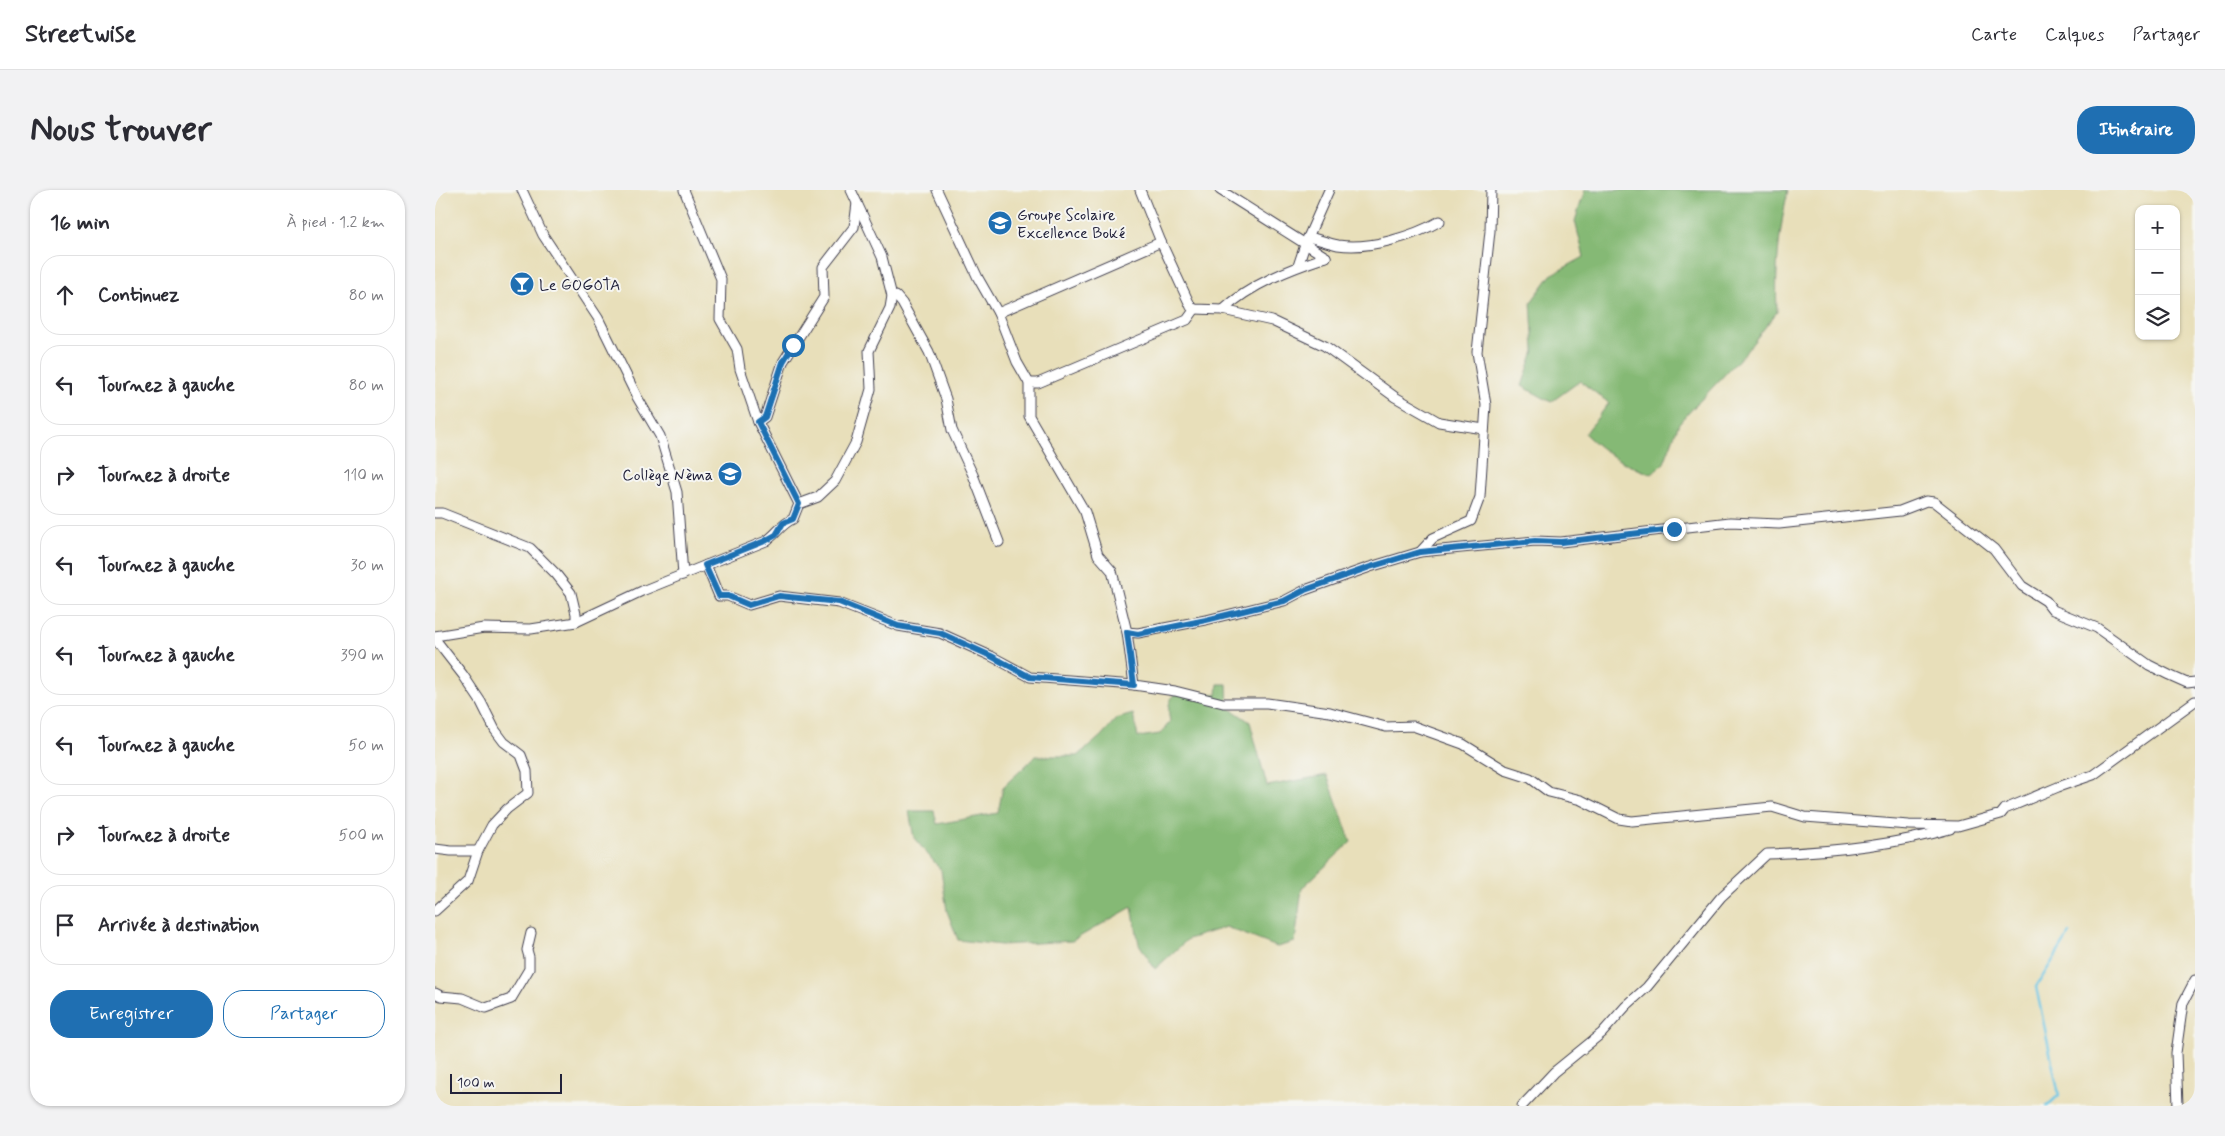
<!DOCTYPE html>
<html lang="fr">
<meta charset="utf-8">
<style>
:root{--surface:#fff;--page:#f2f2f3;--text:#2b2b33;--muted:#7c7c81;--line:#e1e1e2;--accent:#1f6fb2}
body{margin:0;font-family:Mynerve,sans-serif;background:var(--page);color:var(--text)}
.controls{position:absolute;right:15px;top:15px;display:grid;overflow:hidden;border-radius:10px;box-shadow:0 1px 4px #0004}
.controls button{width:45px;height:45px;display:grid;place-items:center;padding:0;border:0;border-bottom:1px solid var(--line);background:var(--surface);color:var(--text);font:25px sans-serif}
.scale{position:absolute;left:15px;bottom:12px;width:112px;box-sizing:border-box;padding-left:5px;border:2px solid #22223b;border-top:0;font-size:14px;line-height:18px;white-space:nowrap;color:#22223b;-webkit-text-stroke:4px #f6f6f2;paint-order:stroke}
.stop{position:absolute;width:15px;height:15px;margin:-11px;border:4px solid #1f6fb2;border-radius:50%;background:#fff}
.stop.end{background:#1f6fb2;border-color:#fff;box-shadow:0 1px 5px #0008}
.list{margin:0;padding:0;list-style:none}
h2{display:flex;justify-content:space-between;align-items:center;height:65px;margin:0;padding:0 20px;font-size:21px}
h2 small{font-size:16px;font-weight:400;color:var(--muted)}
.list li{display:grid;grid-template-columns:32px 1fr auto;gap:15px;align-items:center;box-sizing:border-box;height:80px;margin:0 10px 10px;padding:0 10px;border:1px solid var(--line);border-radius:20px}
.list b{display:block;font-size:19px;white-space:nowrap}
.list em{font-size:16px;font-style:normal;color:var(--muted)}
.actions{display:flex;gap:10px;padding:15px 20px}
.actions a{flex:1;padding:11px 0;border:1px solid var(--accent);border-radius:20px;text-align:center;font-size:18px;color:var(--accent)}
.actions .main{background:var(--accent);color:#fff}
.icon{flex:none;width:28px;height:28px;fill:none;stroke:currentColor;stroke-width:2;stroke-linecap:round;stroke-linejoin:round}
.map{position:relative;flex:none;width:1760px;height:916px;overflow:hidden;border-radius:20px}
header{display:flex;align-items:center;gap:30px;box-sizing:border-box;height:70px;padding:0 25px;background:var(--surface);border-bottom:1px solid var(--line)}
header strong{font-size:24px}
nav{display:flex;gap:28px;margin-inline-start:auto;font-size:18px}
.intro{display:flex;align-items:center;justify-content:space-between;box-sizing:border-box;height:120px;padding:0 30px}
h1{margin:0;font-size:35px}
.button{padding:12px 22px;border-radius:20px;background:var(--accent);color:#fff;font-size:18px;font-weight:700}
main{display:flex;gap:30px;padding:0 30px}
aside{flex:1;background:var(--surface);border-radius:20px;box-shadow:0 1px 4px #0004}
.map>svg:first-child{display:block}
.forest{fill:#85b974;stroke:#546e58}
.lines{fill:none;stroke-linecap:round;stroke-linejoin:round}
.stream{stroke:#65c4e4;stroke-width:2.5}
.minor-casing{stroke:#403e4e;stroke-width:11}
.minor{stroke:#fff;stroke-width:9}
.route{stroke:#1f6fb2;stroke-width:6}
.labels{text-anchor:middle;stroke-width:4;stroke-linejoin:round;paint-order:stroke}
.poi-label{font-size:16px;fill:#22223b;stroke:#f6f6f2;text-anchor:start}
</style>
<header>
<strong>Streetwise</strong>
<nav><a>Carte</a><a>Calques</a><a>Partager</a></nav>
</header>
<div class="intro"><h1>Nous trouver</h1><a class="button">Itinéraire</a></div>
<main>
<aside>
<h2>16 min<small>À pied · 1.2 km</small></h2>
<ul class="list">
<li><svg class="icon" aria-label="ahead" viewBox="0 0 24 24"><path d="M12 20V5M6 11l6-6 6 6"/></svg><div><b>Continuez</b></div><em>80 m</em></li>
<li><svg class="icon" aria-label="left" viewBox="0 0 24 24"><path d="M17 20v-9H6M10 6l-5 5 5 5"/></svg><div><b>Tournez à gauche</b></div><em>80 m</em></li>
<li><svg class="icon" aria-label="right" viewBox="0 0 24 24"><path d="M7 20v-9h11M14 6l5 5-5 5"/></svg><div><b>Tournez à droite</b></div><em>110 m</em></li>
<li><svg class="icon" aria-label="left" viewBox="0 0 24 24"><path d="M17 20v-9H6M10 6l-5 5 5 5"/></svg><div><b>Tournez à gauche</b></div><em>30 m</em></li>
<li><svg class="icon" aria-label="left" viewBox="0 0 24 24"><path d="M17 20v-9H6M10 6l-5 5 5 5"/></svg><div><b>Tournez à gauche</b></div><em>390 m</em></li>
<li><svg class="icon" aria-label="left" viewBox="0 0 24 24"><path d="M17 20v-9H6M10 6l-5 5 5 5"/></svg><div><b>Tournez à gauche</b></div><em>50 m</em></li>
<li><svg class="icon" aria-label="right" viewBox="0 0 24 24"><path d="M7 20v-9h11M14 6l5 5-5 5"/></svg><div><b>Tournez à droite</b></div><em>500 m</em></li>
<li><svg class="icon" aria-label="arrive" viewBox="0 0 24 24"><path d="M6 21V4h12l-3 4 3 4H6"/></svg><div><b>Arrivée à destination</b></div></li>
</ul>
<div class="actions"><a class="main">Enregistrer</a><a>Partager</a></div>
</aside>
<div class="map">
<svg width="1760" height="916" viewBox="0 0 1760 916">
<rect width="100%" height="100%" fill="#f6f6f2"/>
<filter id="ink" filterUnits="userSpaceOnUse"><feTurbulence type="fractalNoise" baseFrequency=".02" numOctaves="2"/><feDisplacementMap in="SourceGraphic" scale="10" xChannelSelector="R" yChannelSelector="G"/><feConvolveMatrix kernelMatrix="1 2 1 2 8 2 1 2 1" color-interpolation-filters="sRGB"/></filter>
<filter id="wash" filterUnits="userSpaceOnUse"><feTurbulence type="fractalNoise" baseFrequency=".0096" numOctaves="4" result="noise"/><feDisplacementMap in="SourceGraphic" scale="20" xChannelSelector="R" yChannelSelector="G"/><feGaussianBlur stdDeviation="1.12" result="paint"/><feColorMatrix in="noise" values="0 0 0 0 0 0 0 0 0 0 0 0 0 0 0 0 0 1.4 0 .05"/><feComposite in="paint" operator="in"/></filter>
<g filter="url(#wash)">
<rect width="100%" height="100%" fill="#e8dfba"/>
<g class="forest">
<path d="M 1150,0 L 1353,0 C 1344,41 1340,81 1342,122 L 1310,163 L 1244,233 L 1229,273 L 1217,284 C 1189,275 1171,264 1150,244 L 1174,213 L 1145,191 L 1116,212 L 1087,196 L 1099,161 L 1096,112 L 1116,85 L 1149,67 L 1140,31 Z"/>
<path d="M 783,494 L 792,494 L 793,517 L 815,532 L 832,596 L 892,585 L 916,652 L 867,698 L 860,752 L 842,757 L 791,737 L 753,749 L 720,779 L 704,754 L 697,717 L 637,751 L 566,755 L 523,750 L 512,721 L 506,680 L 479,648 L 474,621 L 499,621 L 502,634 L 563,623 L 568,597 L 601,566 L 643,566 L 666,546 L 681,529 L 698,524 L 703,547 L 725,544 L 735,532 C 727,493 756,501 782,505 Z"/>
</g>
<g class="lines">
<path class="stream" d="M 1612,916 L 1624,905 L 1601,797 L 1635,743"/>
</g>
</g>
<g filter="url(#ink)">
<g class="lines">
<defs>
<g id="minor">
<path d="M 87,0 L 108,45 L 163,128 L 202,207 L 225,246 L 242,302 L 248,385"/>
<path d="M 502,0 L 543,88 L 563,123 L 582,172 L 594,193 L 594,226 L 650,322 L 663,365 L 677,381 L 692,442 L 699,495"/>
<path d="M 705,0 L 726,52 L 756,117 L 760,119 L 788,120 L 837,131 L 890,156 L 960,207 L 1004,232 L 1049,239"/>
<path d="M 785,0 L 891,67"/>
<path d="M 873,47 C 883,49 893,53 903,55 C 934,60 979,46 1005,31"/>
<path d="M 863,76 L 871,52 L 894,0"/>
<path d="M 457,106 L 461,106 L 467,113 L 494,162 L 511,209 L 517,240 L 538,285 L 564,352"/>
<path d="M 788,120 C 816,94 855,79 891,67"/>
<path d="M 563,123 L 726,52"/>
<path d="M 594,193 L 603,193 L 752,130 L 760,119"/>
<path d="M 323,232 L 330,227 L 348,172 L 389,107 L 388,77 L 419,37 L 422,13 L 416,0"/>
<path d="M 364,314 L 383,307 L 400,291 L 421,252 L 436,199 L 434,161 L 455,118 L 457,106 L 447,67 L 422,13"/>
<path d="M 0,323 L 7,323 L 95,358 L 121,384 L 136,403 L 141,424 L 141,432"/>
<path d="M 985,362 L 998,348 L 1036,331 L 1045,307 L 1051,215 L 1042,162 L 1055,41 L 1056,0"/>
<path d="M 271,375 L 284,406 L 293,406 L 314,415 L 344,406 L 404,413 L 463,436 L 505,443 L 556,466 L 595,487 L 699,495 L 740,501 L 788,513 L 832,513 L 895,522 L 951,537 L 978,536 L 1028,554 L 1070,580 L 1095,588 L 1114,602 L 1146,610 L 1184,629 L 1197,631 L 1337,617 L 1370,627 L 1474,635 L 1523,636 L 1566,624 L 1570,619 L 1623,597 L 1658,585 L 1760,511"/>
<path d="M 692,442 L 703,443 L 771,430 L 849,411 L 870,400 L 935,377 L 985,362 L 1100,351 L 1126,352 L 1295,332 L 1344,334 L 1465,321 L 1491,311 L 1499,312 L 1559,359 L 1587,396 L 1611,411 L 1618,420 L 1662,438 L 1714,475 L 1734,485 L 1752,493 L 1760,492"/>
<path d="M 0,446 L 49,438 L 96,439 L 141,432 L 207,401 L 331,351 C 342,344 346,334 358,329 L 364,314 L 323,232 L 305,179 L 302,159 L 285,129 L 286,89 L 249,0"/>
<path d="M 0,449 L 28,485 L 46,512 L 60,540 L 69,552 L 86,565 L 92,581 L 93,603 L 72,619 L 57,635 L 43,661 L 33,691 L 0,721"/>
<path d="M 0,659 L 16,661 L 43,661"/>
<path d="M 0,803 L 6,806 L 27,808 L 51,818 L 76,809 L 94,779 L 94,767 L 92,760 L 96,743"/>
<path d="M 1087,916 L 1119,882 L 1167,843 L 1191,816 L 1212,797 L 1286,707 L 1332,664 C 1393,662 1456,656 1515,639"/>
<path d="M 1743,916 L 1741,863 L 1748,813 L 1760,790"/>
</g>
</defs>
<use href="#minor" class="minor-casing"/>
<use href="#minor" class="minor"/>
</g>
</g>
<g class="lines" filter="url(#ink)">
<path class="route" d="M 358,155 L 348,172 L 330,227 L 323,232 L 364,314 L 358,329 L 348,333 L 341,345 L 330,351 L 270,375 L 284,406 L 293,406 L 314,415 L 344,406 L 404,412 L 463,436 L 505,443 L 556,466 L 595,487 L 699,495 L 692,442 L 703,444 L 771,430 L 849,411 L 870,400 L 935,377 L 985,362 L 1100,351 L 1126,352 L 1239,339"/>
</g>
<defs>
<symbol id="school-disc" viewBox="-11 -11 22 22"><circle r="9.5" fill="#1f6fb2" stroke="#f6f6f2"/><path d="M0-5L7-2L0 1L-7-2ZM-4 1L0 2.5L4 1V4Q0 6-4 4Z" fill="#fff"/></symbol>
<symbol id="bar-disc" viewBox="-11 -11 22 22"><circle r="9.5" fill="#1f6fb2" stroke="#f6f6f2"/><path d="M-6-5H6L.8 .8V4.5H3.5V6h-7V4.5H-.8V.8Z" fill="#fff"/></symbol>
</defs>
<g fill-rule="evenodd">
<use href="#school-disc" x="551" y="19" width="28" height="28"/>
<use href="#bar-disc" x="73" y="80" width="28" height="28"/>
<use href="#school-disc" x="281" y="270" width="28" height="28"/>
</g>
<g class="labels">
<g class="poi-label">
<text x="582" y="30">Groupe Scolaire<tspan x="582" dy="18">Excellence Boké</tspan></text>
<text x="104" y="100">Le GOGOTA</text>
<text x="278" y="290" text-anchor="end">Collège Nèma</text>
</g>
</g>
</svg>
<div class="controls">
<button>+</button>
<button>−</button>
<button><svg class="icon" aria-label="layers" viewBox="0 0 24 24"><path d="M12 4l9 5-9 5-9-5zM3 14l9 5 9-5"/></svg></button>
</div>
<div class="scale">100 m</div>
<div class="stop" style="left:358px;top:155px"></div>
<div class="stop end" style="left:1239px;top:339px"></div>
</div>
</main>
